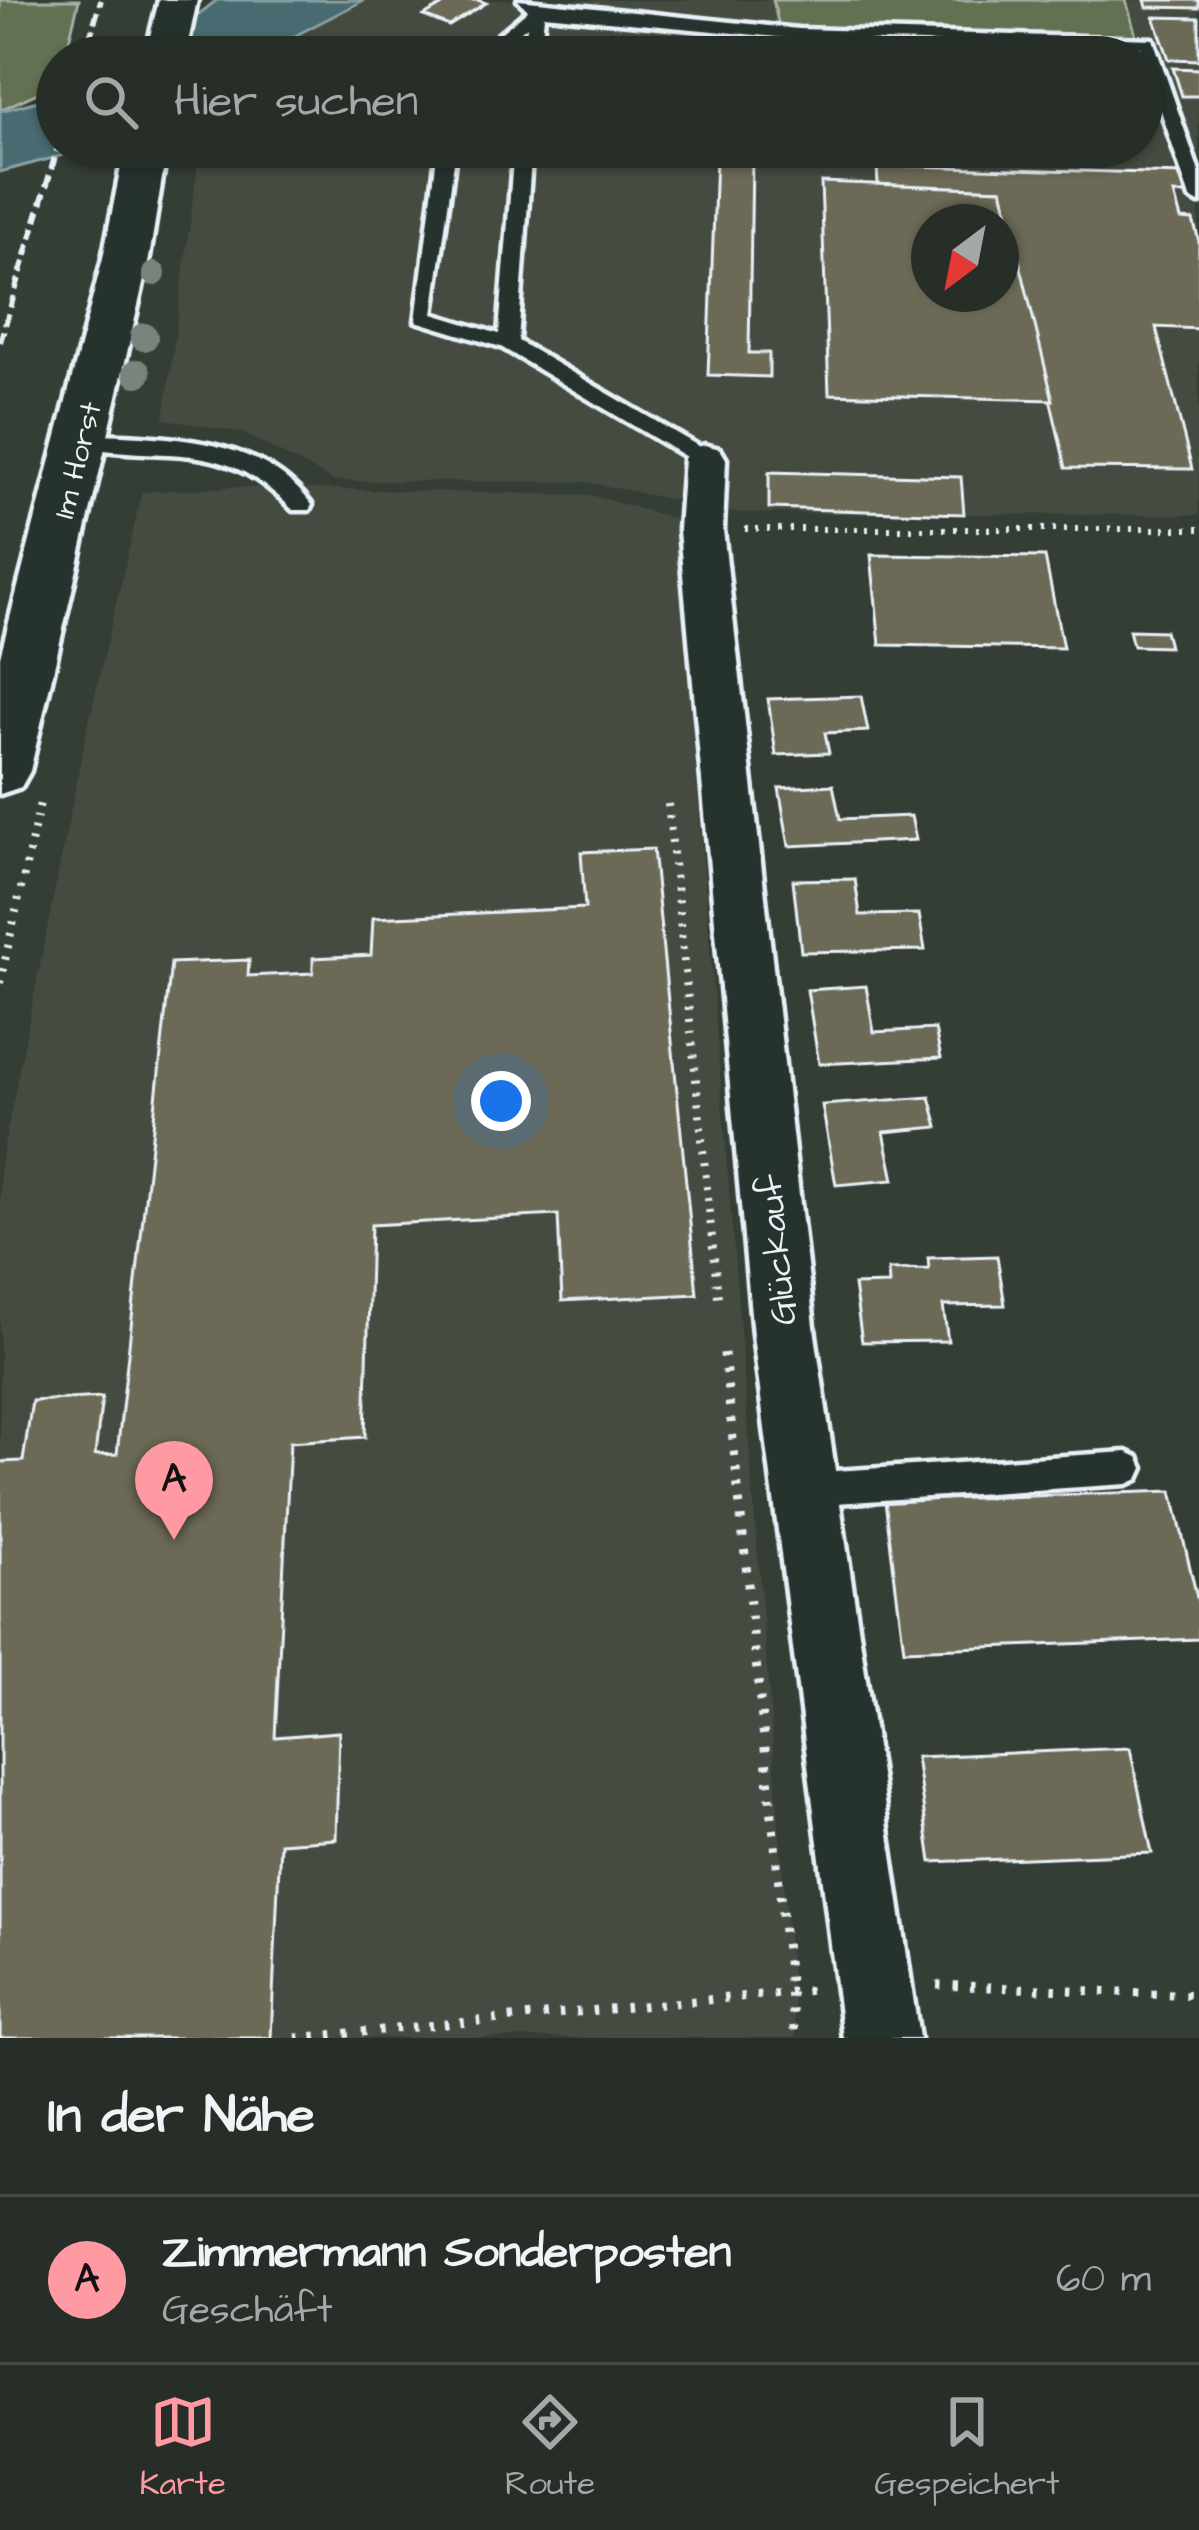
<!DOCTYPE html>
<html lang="de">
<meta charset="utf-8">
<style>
:root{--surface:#272e28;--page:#333a34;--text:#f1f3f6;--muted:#a4a8a8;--line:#434a45;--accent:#ff9aa2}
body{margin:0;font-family:"Architects Daughter",sans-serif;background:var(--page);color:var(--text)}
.compass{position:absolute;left:911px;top:204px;width:108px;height:108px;border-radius:50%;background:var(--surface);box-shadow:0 3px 9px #0004;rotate:212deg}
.you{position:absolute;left:501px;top:1101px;width:42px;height:42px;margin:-30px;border:9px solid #fff;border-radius:50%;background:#1a73e8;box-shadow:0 0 0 18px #1a73e833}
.badge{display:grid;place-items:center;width:78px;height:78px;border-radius:50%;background:var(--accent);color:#111;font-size:39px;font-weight:700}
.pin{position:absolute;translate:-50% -99px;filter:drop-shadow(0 3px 6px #0008)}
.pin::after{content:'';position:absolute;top:63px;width:42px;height:36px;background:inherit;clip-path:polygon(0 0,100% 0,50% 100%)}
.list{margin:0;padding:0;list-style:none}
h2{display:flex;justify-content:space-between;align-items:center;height:156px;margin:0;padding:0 48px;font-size:51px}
h2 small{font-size:39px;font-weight:400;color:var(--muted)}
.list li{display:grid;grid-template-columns:78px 1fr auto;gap:36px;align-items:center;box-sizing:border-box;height:168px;padding:0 48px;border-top:3px solid var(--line)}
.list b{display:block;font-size:45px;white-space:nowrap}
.list p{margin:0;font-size:39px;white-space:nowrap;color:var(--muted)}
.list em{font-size:39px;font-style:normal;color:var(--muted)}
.icon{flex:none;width:66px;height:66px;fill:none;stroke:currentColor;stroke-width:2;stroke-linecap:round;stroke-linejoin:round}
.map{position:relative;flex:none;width:1199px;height:2038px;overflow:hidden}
.search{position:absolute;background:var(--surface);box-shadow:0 3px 9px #0004;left:36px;right:36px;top:36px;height:132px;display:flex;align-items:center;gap:30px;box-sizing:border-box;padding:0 42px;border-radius:66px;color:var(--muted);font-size:45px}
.sheet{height:324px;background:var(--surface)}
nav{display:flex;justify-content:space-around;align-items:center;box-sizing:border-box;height:168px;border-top:3px solid var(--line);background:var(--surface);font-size:33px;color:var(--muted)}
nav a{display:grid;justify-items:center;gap:6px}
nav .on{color:var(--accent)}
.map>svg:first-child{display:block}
.built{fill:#454b3f;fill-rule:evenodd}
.green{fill:#637152;stroke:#a6b1a5;stroke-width:3}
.water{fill:#496b6f;stroke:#89a1a6;stroke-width:3}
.building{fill:#6c6a56;stroke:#e8f1f8;stroke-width:3;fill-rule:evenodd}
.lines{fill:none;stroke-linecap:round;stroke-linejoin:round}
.lane-casing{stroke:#e8f1f8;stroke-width:9}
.street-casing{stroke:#e8f1f8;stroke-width:9}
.secondary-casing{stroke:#e8f1f8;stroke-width:9}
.path-far2{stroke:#e8f1f8;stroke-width:6;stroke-dasharray:3 8;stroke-linecap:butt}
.path-far1{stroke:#e8f1f8;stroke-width:8;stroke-dasharray:3 9;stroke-linecap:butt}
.path{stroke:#e8f1f8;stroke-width:9;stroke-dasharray:4.5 12;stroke-linecap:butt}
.lane{fill:#26332d;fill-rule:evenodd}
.street{fill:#26332d;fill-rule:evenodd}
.secondary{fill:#26332d;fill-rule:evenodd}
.rail{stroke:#e8f1f8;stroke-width:6;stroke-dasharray:12 6;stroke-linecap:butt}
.tree{fill:#7a847c}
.labels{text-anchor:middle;stroke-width:10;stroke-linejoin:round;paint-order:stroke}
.far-street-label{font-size:30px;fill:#e8f1f8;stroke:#26332d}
.street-label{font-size:36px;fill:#e8f1f8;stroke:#26332d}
</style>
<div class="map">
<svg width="1199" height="2038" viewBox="0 0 1199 2038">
<rect width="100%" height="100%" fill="#343e35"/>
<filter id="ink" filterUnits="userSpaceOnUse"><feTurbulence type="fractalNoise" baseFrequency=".00833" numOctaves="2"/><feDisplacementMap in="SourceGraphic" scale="24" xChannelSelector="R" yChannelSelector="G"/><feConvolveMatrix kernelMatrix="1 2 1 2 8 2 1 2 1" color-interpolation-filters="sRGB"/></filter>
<g filter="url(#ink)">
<g class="built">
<path d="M 367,0 L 773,0 L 779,27 L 1135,36 L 1126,0 L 1199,0 L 1199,515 L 738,513 L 586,482 L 334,481 L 243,433 L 164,419 L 200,147 L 1142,147 L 1142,57 L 260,57 ZM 929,222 L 1001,222 L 1001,294 L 929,294 Z"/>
<path d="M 230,487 L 590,495 L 676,519 L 796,2038 L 0,2038 L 0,1166 L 85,738 L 142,492 Z"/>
</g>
<g class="green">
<path d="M 0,0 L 79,0 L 65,57 L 57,57 L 57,84 L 0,110 Z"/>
<path d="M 773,0 L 1126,0 L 1136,36 L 779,27 Z"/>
</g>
<g class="water">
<path d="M 217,0 L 364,0 L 254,57 L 144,57 Z"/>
<path d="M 57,96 L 57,147 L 94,147 L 0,172 L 0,111 Z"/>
</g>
<g class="building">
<path d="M 451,0 L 478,0 L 486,3 L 449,26 L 424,16 Z"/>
<path d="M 1145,0 L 1199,0 L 1199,8 L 1147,7 Z"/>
<path d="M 1154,17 L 1199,18 L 1199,60 L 1169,59 Z"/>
<path d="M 724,39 L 791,39 L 792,57 L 725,57 Z"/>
<path d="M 1173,68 L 1199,69 L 1199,96 L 1182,96 Z"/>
<path d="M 716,157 L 752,158 L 749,353 L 769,353 L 769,377 L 708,375 Z"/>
<path d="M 877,165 L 1182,174 L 1188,194 L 1174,194 L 1181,219 L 1193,220 L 1199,241 L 1199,329 L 1156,327 L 1192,469 L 1066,468 L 1002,189 L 878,185 Z"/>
<path d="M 821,182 L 1002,189 L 1053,400 L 829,394 ZM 929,222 L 1001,222 L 1001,294 L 929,294 Z"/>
<path d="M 769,472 L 961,477 L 964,514 L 769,508 Z"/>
<path d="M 871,555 L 1045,557 L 1063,648 L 880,645 Z"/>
<path d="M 1129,630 L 1165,631 L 1169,647 L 1133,646 Z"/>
<path d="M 861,696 L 868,731 L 825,733 L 829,753 L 776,755 L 768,699 Z"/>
<path d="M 833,785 L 840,819 L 911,816 L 916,840 L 789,846 L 779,788 Z"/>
<path d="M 653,849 L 697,1294 L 562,1301 L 558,1215 L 371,1225 L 365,1437 L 290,1442 L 275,1737 L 339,1732 L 336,1839 L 280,1843 L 271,2038 L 0,2038 L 0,1462 L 23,1461 L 32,1401 L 102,1397 L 95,1455 L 117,1454 L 171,963 L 249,960 L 248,976 L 313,973 L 313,958 L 371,955 L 373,918 L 585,908 L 581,852 Z"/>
<path d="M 855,879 L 860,915 L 919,914 L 925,950 L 801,952 L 793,880 Z"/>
<path d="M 866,986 L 874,1032 L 935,1029 L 941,1058 L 819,1064 L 807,990 Z"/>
<path d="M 930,1097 L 938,1127 L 884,1132 L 894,1180 L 836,1185 L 822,1105 Z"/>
<path d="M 997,1256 L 1005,1305 L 943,1306 L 948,1341 L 862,1342 L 854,1285 L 889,1284 L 888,1270 L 929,1269 L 928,1258 Z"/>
<path d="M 1172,1491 L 1199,1606 L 1199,1639 L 904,1650 L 885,1501 Z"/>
<path d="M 1130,1748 L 1152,1853 L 931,1862 L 916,1757 Z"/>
</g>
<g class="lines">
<defs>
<g id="lane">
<path d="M 518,0 L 798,29 L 1153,39 L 1199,172 L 1199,203 L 1190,198 L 1140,47 L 798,39 L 544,15 L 540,57 L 524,57 L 527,26 L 490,57 L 472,57 L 528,10 Z"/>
<path d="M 438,147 L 456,147 L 433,314 L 499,334 L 514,147 L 671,147 L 662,152 L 531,159 L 518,341 L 712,454 L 712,464 L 698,464 L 501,347 L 416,321 Z"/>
<path d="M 82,433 C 163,438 258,433 312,505 L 309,510 L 293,510 C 217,432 166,465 75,445 L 72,440 Z"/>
<path d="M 1127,1452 L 1138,1457 L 1143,1468 L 1138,1479 L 1127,1484 L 805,1505 L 794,1500 L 789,1489 L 794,1478 L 805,1473 Z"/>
</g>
<path id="street" d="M 705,445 L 720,449 L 726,459 L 723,530 L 815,1335 L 919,2038 L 843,2038 L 753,1335 L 679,530 L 684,459 L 690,449 Z"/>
<g id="secondary">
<path d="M 159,0 L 197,0 L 185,57 L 145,57 Z"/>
<path d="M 125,147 L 167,147 L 149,258 L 30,771 L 21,787 L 0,794 L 0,657 L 103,258 Z"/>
</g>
</defs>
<use href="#lane" class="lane-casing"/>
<use href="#street" class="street-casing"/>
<use href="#secondary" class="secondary-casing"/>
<path class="path-far2" d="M 745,529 L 1199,529"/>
<g class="path-far1">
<path d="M 668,804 L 718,1297"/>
<path d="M 0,983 L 40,803"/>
</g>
<g class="path">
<path d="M 724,1353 L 795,2038"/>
<path d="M 937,1985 L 1199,1995"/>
<path d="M 296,2038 L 814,1990"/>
</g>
<use href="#lane" class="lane"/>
<use href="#street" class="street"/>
<use href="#secondary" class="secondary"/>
<g class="rail">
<path d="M 84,57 L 101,0"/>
<path d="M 0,342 L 58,147"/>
</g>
</g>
<g class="tree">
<circle cx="154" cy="274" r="12"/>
<circle cx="144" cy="337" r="14"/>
<circle cx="137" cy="373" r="14"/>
</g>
</g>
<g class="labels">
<g class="far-street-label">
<text transform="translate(77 460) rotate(-76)" y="10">Im Horst</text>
</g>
<g class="street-label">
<text transform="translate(775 1250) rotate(-96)" y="13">Glückauf</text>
</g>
</g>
</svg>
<svg class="compass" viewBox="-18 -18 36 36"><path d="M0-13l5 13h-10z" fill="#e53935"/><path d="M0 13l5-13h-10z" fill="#a4a8a8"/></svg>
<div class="you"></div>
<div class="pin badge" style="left:174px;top:1540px">A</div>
<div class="search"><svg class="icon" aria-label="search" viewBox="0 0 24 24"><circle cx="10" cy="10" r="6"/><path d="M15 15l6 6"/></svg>Hier suchen</div>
</div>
<section class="sheet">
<h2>In der Nähe<small></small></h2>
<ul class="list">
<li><span class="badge">A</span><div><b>Zimmermann Sonderposten</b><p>Geschäft</p></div><em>60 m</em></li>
</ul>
</section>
<nav>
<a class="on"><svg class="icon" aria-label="map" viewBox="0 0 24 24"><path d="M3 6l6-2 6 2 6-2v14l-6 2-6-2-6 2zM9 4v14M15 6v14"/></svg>Karte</a>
<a><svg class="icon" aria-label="directions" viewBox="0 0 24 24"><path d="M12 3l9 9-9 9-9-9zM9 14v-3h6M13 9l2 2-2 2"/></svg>Route</a>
<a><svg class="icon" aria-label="saved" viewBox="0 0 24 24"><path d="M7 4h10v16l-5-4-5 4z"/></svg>Gespeichert</a>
</nav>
